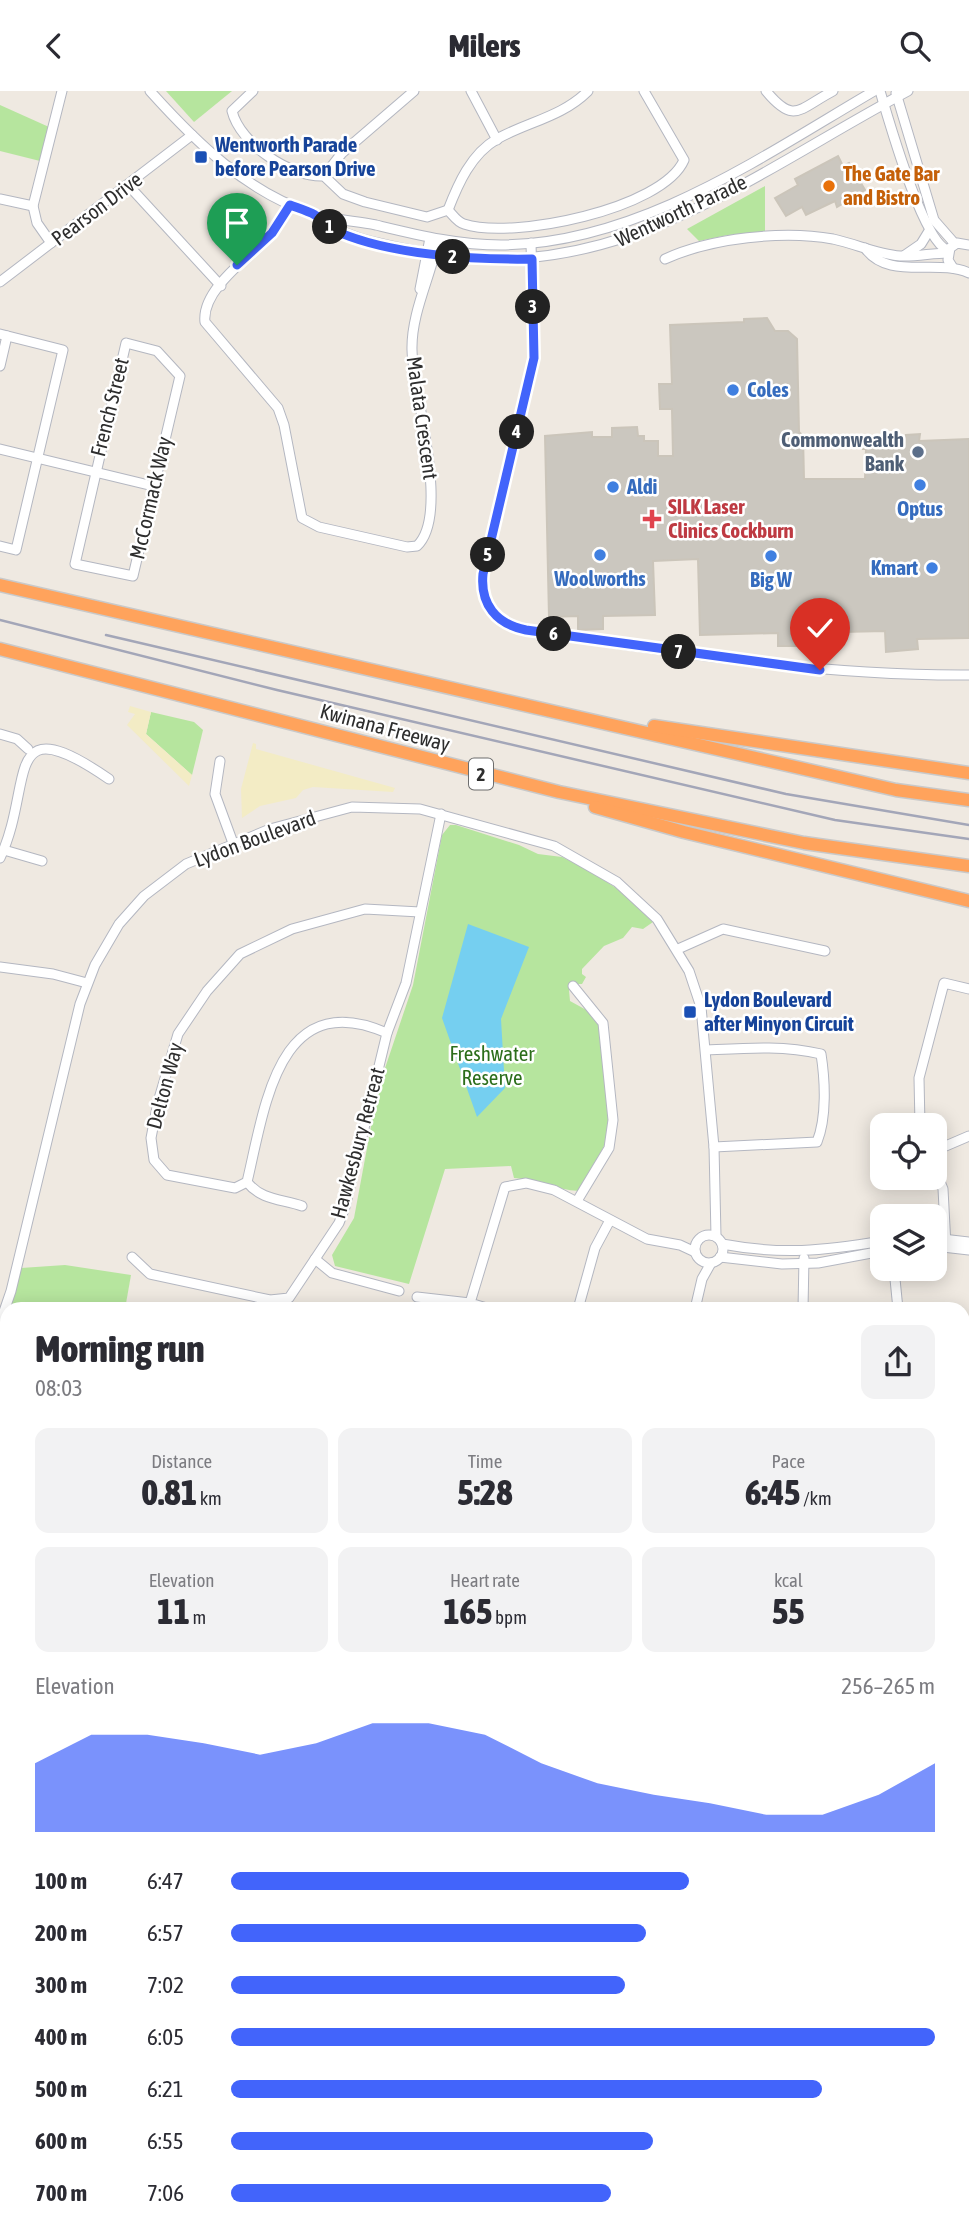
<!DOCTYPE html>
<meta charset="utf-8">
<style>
:root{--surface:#fff;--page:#f2f2f3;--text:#2b2b33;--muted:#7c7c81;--accent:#4264fb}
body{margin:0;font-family:"Asap Condensed",sans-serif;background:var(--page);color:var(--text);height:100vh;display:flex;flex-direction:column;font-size:26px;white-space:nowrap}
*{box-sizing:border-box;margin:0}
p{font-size:23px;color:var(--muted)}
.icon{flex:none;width:38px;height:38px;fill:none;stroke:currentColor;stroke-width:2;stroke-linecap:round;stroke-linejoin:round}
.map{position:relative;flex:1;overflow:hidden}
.panel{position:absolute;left:0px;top:1211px;width:970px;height:936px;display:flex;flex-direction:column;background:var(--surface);border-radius:21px 21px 0 0;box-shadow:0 4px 18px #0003}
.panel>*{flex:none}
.fabs{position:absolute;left:870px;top:1022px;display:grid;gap:14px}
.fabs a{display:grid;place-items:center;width:77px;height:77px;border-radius:14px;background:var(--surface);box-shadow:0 4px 18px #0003;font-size:35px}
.pin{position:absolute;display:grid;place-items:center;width:60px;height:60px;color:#fff;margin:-72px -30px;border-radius:50% 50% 50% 0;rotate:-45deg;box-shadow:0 0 7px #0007}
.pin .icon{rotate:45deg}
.km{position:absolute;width:35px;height:35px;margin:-18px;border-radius:50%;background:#222;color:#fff;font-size:19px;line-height:35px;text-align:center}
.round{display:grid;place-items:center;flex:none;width:74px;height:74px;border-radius:14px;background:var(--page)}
.overview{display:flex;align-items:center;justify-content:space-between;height:119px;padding:0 35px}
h1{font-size:38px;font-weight:800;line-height:52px}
.metrics{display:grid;grid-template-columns:repeat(3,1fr);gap:10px;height:119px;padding:7px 35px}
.metrics div{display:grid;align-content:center;border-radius:14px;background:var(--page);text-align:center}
.metrics b{font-size:35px;font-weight:800}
.metrics small{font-size:19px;font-weight:400}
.metrics p{font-size:19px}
.chart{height:196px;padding:14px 35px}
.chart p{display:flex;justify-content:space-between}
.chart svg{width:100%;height:126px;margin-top:7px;fill:var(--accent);opacity:.7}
ul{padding:0 35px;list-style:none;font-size:23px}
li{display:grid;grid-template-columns:112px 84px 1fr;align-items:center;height:52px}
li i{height:18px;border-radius:9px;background:var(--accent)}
header{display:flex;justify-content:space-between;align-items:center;height:91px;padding:0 35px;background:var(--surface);font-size:32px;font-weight:800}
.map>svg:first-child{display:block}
.education{fill:#f0e6d1}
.green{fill:#b6e59e}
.sand{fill:#f3ecc5}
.water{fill:#75cff0}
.building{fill:#cbc7bf;stroke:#cbc5ba;stroke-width:2}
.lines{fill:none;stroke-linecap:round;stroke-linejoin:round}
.minor-casing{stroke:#b4b7c1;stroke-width:11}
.major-casing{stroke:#c9c9c9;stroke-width:13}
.highway-casing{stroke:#c9c9c9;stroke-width:15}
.minor{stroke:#fff;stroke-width:9}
.major{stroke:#f2d163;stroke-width:10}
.highway{stroke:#ffa35c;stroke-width:12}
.rail{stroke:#a3a6b8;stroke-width:2.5}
.route-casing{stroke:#fff;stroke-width:14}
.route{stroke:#4264fb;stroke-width:9}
.transit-dot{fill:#1a4fb4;stroke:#fff;stroke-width:2.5}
.food-dot{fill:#e8710a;stroke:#fff;stroke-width:2.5}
.shop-dot{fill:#3f7fe0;stroke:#fff;stroke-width:2.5}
.service-dot{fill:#5c6f8a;stroke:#fff;stroke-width:2.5}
.health-dot{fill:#e0444e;stroke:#fff;stroke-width:2.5}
.labels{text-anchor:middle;stroke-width:5;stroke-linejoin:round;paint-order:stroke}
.shield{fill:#fff;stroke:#6d6d6d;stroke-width:2}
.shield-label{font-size:19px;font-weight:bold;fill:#2e2e2e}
.transit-label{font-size:21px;font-weight:bold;fill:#164399;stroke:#fff;text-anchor:start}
.food-label{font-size:21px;font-weight:bold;fill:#c56008;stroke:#fff;text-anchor:start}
.street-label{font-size:21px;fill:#2e2e2e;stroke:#fff}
.shop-label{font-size:21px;font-weight:bold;fill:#366cbe;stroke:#fff}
.service-label{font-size:21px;font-weight:bold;fill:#4e5e75;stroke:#fff;text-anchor:end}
.health-label{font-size:21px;font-weight:bold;fill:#be3a42;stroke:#fff;text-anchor:start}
.park-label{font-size:21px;fill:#2c6e1b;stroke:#fff}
</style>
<header><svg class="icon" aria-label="back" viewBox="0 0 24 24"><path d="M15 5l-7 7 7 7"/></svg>Milers<svg class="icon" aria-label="search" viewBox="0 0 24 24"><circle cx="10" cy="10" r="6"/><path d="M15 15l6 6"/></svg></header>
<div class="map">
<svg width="969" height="2147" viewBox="0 0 969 2147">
<rect width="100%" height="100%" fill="#efe9e1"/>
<path class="education" d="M0 1328 7 1334V1655L0 1660Z"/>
<g class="green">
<path d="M166 0H232L194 31Z"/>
<path d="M0 14 49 36 40 70 0 60Z"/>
<path d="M765 95V142L728 144 699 150 687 138Z"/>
<path d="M151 621 194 631 203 639 192 684 146 643Z"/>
<path d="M450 734H456L519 754 538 763 562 766 589 779 619 799 653 831 643 838 632 836 623 847 604 855 582 878V883L586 886 582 893H576L569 899 570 910 590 921 599 933 609 1030 607 1049 582 1099C571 1103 530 1088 514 1087L511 1075 445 1078 409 1193 335 1175 332 1164 354 1127 378 998 413 894 442 744Z"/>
<path d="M65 1174 131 1184 125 1218H8L21 1177Z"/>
<path d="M7 1222V1312L0 1304V1240Z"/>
</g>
<g class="sand">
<path d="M130 615 151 621 146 643 192 684 189 695 127 634 135 623 128 621Z"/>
<path d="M253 652 256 653V658L395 697 393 701 313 696 303 699 296 707 260 715 242 727 241 698Z"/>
</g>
<path class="water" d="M468 833 529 856 501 928 505 997 477 1026 442 927Z"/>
<g class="building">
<path d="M838 65 843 75 849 72 865 99 837 116 835 110 806 124 802 116 786 125 775 107 798 94 795 88Z"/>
<path d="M767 227 775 240H788L797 248 799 341 803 345 804 388H865L866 358H863L862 350 905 351 906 344 920 343 919 350 969 348V547L917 548 918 558 886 561 885 540 798 542V555H778V542L700 544 698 468 653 470 655 524 603 525V538L578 539V525L549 526 545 345 592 341V346H612V337L637 336 638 345H644V350H658V365H673L672 318H660L659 293H672L670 234 744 231V228Z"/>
<path d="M969 1980V2059L962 2051V1985Z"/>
</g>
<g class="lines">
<g class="minor-casing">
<g id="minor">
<path d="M150 0C195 50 247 102 314 123 333 129 356 130 376 134 418 144 458 154 501 154 638 153 761 66 874 0"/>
<path d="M253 0 232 20C240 53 291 87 324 85L343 103 365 111 427 126 448 119C453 124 457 131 464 133 512 149 663 118 684 69L644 0"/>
<path d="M471 0 497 49"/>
<path d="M766 0C794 34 799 18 833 0"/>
<path d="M880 0C889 30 922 148 947 159"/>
<path d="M896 2 934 129 955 153"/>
<path d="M324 85 342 62 414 0"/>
<path d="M129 95 221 195"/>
<path d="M0 108 33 115"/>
<path d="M290 114C285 123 280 133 273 141 254 163 201 197 205 231L278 317 284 334 302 427 319 436 407 456 417 455C451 423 413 303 412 259 411 222 431 185 438 149"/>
<path d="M448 119C458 93 471 63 497 48 527 31 562 26 588 0"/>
<path d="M317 125C344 147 377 152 411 159 610 201 743 88 908 0"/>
<path d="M51 152 37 132 33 115 62 0"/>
<path d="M531 152 534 267 482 490C482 518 500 534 526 539 673 561 820 585 969 584"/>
<path d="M865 157C888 190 937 167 969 182"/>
<path d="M905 164 921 153 929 140"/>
<path d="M665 168C711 147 783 139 833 148 856 153 877 163 900 165 916 166 932 162 948 162"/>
<path d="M953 177 948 169 950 157 957 152 969 154"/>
<path d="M0 191 192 44"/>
<path d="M420 198 430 147"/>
<path d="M0 243 63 259 16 459 0 455"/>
<path d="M126 252 157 260 180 285 133 485 75 473Z"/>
<path d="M0 275 7 245"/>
<path d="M0 358 153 395"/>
<path d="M0 643 17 648 28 658"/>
<path d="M220 670 215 703 233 752"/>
<path d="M4 759 42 770"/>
<path d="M0 767C35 693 0 613 109 688"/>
<path d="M678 858 723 838 825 860"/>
<path d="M0 876 53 883 87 892"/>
<path d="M573 895 603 932 613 1029 609 1057 577 1110"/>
<path d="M387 942C278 894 265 1016 247 1091L235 1097 167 1084 154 1069 151 1047 158 1011 178 943 207 900 240 863 292 838 365 818 420 821"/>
<path d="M707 959C746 957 783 954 821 963 825 989 827 1026 817 1051L714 1056"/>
<path d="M920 1034 919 987 944 892 969 898"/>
<path d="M934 1060 969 1045"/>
<path d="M934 1076 943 1098 946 1155"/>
<path d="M247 1091C261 1109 281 1108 302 1115"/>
<circle cx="709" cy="1158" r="14"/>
<path d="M934 1147 969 1151"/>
<path d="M722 1153C781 1164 823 1160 882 1150"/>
<path d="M934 1155 969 1159"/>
<path d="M132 1166 150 1183 270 1209 289 1207 339 1132 345 1116 387 942 406 892 441 723"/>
<path d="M720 1166 782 1173 818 1172 882 1160"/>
<path d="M315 1168 332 1182 399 1200"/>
<path d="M894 1178 898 1218"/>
<path d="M417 1206 470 1212"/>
<path d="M490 1218 470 1212 505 1096 526 1092 554 1099 647 1148 680 1154 695 1161"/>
<path d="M578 1218 595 1157 609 1131"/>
<path d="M695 1218 702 1188 711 1172"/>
<path d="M803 1218 804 1167"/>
<path d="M0 1232 11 1200 80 913 95 874 119 833 144 805 186 773 270 738 352 716 420 718 554 755 617 791 657 828 689 880 701 916 714 1056 716 1145"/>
<path d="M962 1270 969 1272"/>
<path d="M0 1316 7 1322"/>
<path d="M962 1461 969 1451"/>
<path d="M962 1531 969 1533"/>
<path d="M0 1673 7 1674"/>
<path d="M962 1684 969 1681"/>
<path d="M248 2147 250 2140"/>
</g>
</g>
<g class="major-casing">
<g id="major">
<path d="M962 1862 969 1853"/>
<path d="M962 1879 969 1871"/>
<path d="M962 1952 969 1955"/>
<path d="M696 2147 703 2140"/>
<path d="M712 2147 719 2140"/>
</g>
</g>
<g class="highway-casing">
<g id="highway">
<path d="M0 494 896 699 969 709"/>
<path d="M0 558 559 701 804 752 969 775"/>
<path d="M654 635 969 682"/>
<path d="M595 716 684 741 969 810"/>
<path d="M962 1833 969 1826"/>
<path d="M962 1885 969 1894"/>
<path d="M962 1939 969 1929"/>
<path d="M678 2147 685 2140"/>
<path d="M734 2147 740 2140"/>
</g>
</g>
<use href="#minor" class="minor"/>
<use href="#major" class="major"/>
<use href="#highway" class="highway"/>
<g class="rail">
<path d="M0 529 277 599 835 729 969 748"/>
<path d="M106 544 786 703 969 734"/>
</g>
</g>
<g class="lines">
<g class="route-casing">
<path id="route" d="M237 174 272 142 290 114C298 117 308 120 315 124 323 128 328 136 336 140 389 164 475 169 532 168L534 267 483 483C480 513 496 533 526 539L820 579"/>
</g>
<use href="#route" class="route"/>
</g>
<g class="transit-dot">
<rect x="194" y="59" width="14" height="14" rx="3.5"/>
<rect x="683" y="914" width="14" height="14" rx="3.5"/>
</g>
<circle class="food-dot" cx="829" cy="95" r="7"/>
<g class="shop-dot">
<circle cx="733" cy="299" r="7"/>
<circle cx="920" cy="394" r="7"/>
<circle cx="613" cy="396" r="7"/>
<circle cx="600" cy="464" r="7"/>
<circle cx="771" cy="465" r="7"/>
<circle cx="932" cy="477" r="7"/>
</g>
<circle class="service-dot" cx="918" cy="361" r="7"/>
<path class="health-dot" d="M648.5 417.5h7v7h7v7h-7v7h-7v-7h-7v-7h7z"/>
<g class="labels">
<rect class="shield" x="469" y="667.5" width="24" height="31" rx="5"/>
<g class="shield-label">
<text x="481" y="690">2</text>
</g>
<g class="transit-label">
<text x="215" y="61">Wentworth Parade<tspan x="215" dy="24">before Pearson Drive</tspan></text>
<text x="704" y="916">Lydon Boulevard<tspan x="704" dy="24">after Minyon Circuit</tspan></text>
</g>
<g class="food-label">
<text x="843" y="90">The Gate Bar<tspan x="843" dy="24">and Bistro</tspan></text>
</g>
<g class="street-label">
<text transform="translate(97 118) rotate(-37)" y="7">Pearson Drive</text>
<text transform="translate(681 120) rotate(-25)" y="7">Wentworth Parade</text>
<text transform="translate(110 316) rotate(-76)" y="7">French Street</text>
<text transform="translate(422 327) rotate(82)" y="7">Malata Crescent</text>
<text transform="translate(151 407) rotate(-77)" y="7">McCormack Way</text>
<text transform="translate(385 637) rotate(15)" y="7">Kwinana Freeway</text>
<text transform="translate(255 748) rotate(-20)" y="7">Lydon Boulevard</text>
<text transform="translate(165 995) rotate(-75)" y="7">Delton Way</text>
<text transform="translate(358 1052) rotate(-75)" y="7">Hawkesbury Retreat</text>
</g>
<g class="shop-label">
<text x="747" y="306" text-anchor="start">Coles</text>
<text x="627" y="403" text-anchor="start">Aldi</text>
<text x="920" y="425">Optus</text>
<text x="918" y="484" text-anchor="end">Kmart</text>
<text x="600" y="495">Woolworths</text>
<text x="771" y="496">Big W</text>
</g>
<g class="service-label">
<text x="904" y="356">Commonwealth<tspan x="904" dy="24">Bank</tspan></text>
</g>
<g class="health-label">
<text x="668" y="423">SILK Laser<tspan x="668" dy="24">Clinics Cockburn</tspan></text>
</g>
<g class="park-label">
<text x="492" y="970">Freshwater<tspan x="492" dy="24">Reserve</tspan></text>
</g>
</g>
</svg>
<div class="fabs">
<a><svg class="icon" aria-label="locate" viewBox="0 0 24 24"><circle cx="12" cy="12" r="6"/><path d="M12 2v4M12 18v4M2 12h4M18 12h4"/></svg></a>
<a><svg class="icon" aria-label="layers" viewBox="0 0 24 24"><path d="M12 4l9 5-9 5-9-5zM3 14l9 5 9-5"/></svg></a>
</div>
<div class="pin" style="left:237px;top:174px;background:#1e9e55"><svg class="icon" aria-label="arrive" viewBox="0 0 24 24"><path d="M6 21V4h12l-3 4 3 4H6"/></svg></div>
<div class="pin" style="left:820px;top:579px;background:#d93025"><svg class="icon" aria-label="check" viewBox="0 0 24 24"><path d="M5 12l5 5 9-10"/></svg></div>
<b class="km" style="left:330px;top:136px">1</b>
<b class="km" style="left:453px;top:166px">2</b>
<b class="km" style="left:533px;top:216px">3</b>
<b class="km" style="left:517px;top:341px">4</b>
<b class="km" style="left:488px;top:464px">5</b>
<b class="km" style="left:554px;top:543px">6</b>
<b class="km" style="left:679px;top:561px">7</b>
<section class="panel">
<div class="overview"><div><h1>Morning run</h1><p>08:03</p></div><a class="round"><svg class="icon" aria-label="share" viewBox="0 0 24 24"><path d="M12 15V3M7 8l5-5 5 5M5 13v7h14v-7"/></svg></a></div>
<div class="metrics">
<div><p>Distance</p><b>0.81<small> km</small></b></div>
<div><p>Time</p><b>5:28</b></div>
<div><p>Pace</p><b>6:45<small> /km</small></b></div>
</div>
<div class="metrics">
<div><p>Elevation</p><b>11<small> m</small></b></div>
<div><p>Heart rate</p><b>165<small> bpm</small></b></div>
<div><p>kcal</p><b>55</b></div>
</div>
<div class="chart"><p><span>Elevation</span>256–265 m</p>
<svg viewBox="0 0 160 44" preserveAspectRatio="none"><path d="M0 44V20L10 10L20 10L30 13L40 17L50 13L60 6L70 6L80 10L90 20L100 27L110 31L120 34L130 38L140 38L150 31L160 20V44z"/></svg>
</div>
<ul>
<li><b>100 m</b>6:47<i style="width:65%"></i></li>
<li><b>200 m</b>6:57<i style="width:59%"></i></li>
<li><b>300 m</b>7:02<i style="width:56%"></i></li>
<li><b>400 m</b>6:05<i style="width:100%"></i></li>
<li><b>500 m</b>6:21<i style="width:84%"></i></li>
<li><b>600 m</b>6:55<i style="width:60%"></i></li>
<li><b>700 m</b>7:06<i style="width:54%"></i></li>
</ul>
</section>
</div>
